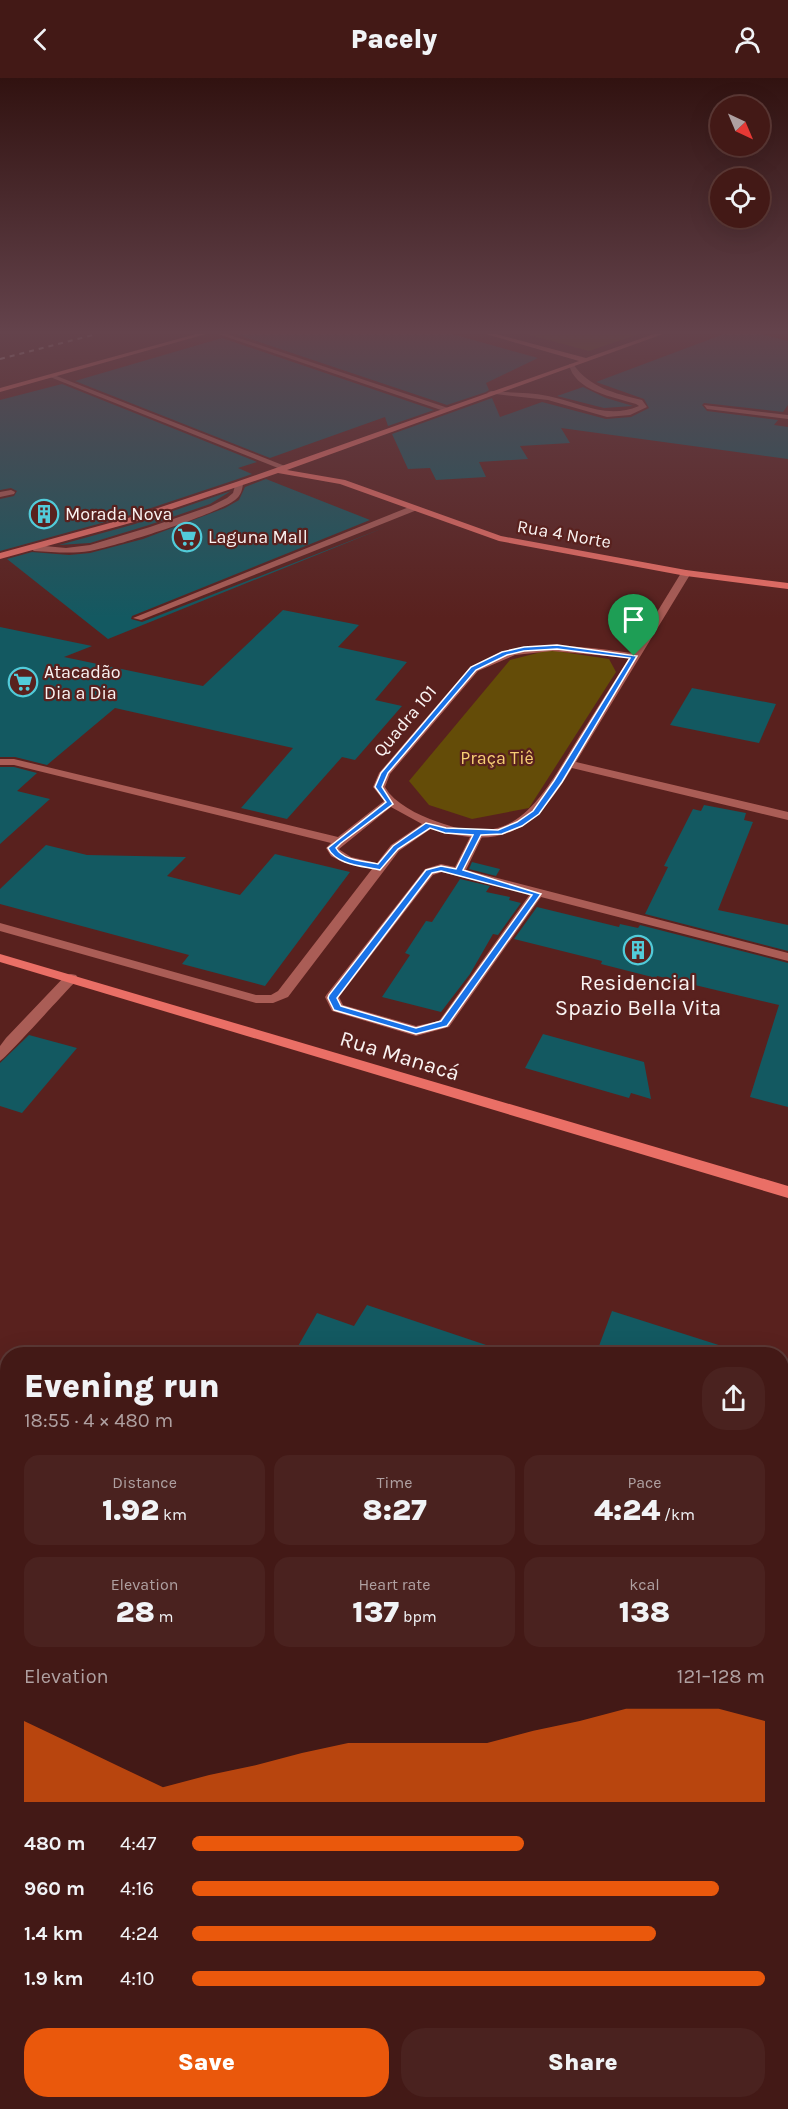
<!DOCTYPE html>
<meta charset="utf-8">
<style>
:root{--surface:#431916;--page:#4a221f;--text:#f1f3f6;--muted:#afa0a1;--line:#5b3835;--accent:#ea580c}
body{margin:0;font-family:Karla,sans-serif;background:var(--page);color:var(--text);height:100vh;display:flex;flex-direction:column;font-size:22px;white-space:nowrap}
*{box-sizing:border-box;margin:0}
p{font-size:20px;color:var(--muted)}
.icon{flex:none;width:33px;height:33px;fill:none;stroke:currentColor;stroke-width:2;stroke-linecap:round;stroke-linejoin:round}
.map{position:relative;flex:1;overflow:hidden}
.sheet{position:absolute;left:0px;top:1269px;width:789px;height:762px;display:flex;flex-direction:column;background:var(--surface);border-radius:24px 24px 0 0;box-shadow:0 6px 24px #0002,0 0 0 2px var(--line)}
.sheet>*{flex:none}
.needle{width:39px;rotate:136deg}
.tools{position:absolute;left:710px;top:18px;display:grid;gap:12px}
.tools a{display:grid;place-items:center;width:60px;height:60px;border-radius:50%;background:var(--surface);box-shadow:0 6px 24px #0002,0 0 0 2px var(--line);font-size:30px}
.pin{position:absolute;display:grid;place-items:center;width:51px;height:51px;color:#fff;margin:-62px -26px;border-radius:50% 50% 50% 0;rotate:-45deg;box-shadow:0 0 6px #0007}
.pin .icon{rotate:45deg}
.round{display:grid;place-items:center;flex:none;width:63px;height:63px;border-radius:24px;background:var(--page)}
.overview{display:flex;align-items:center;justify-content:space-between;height:102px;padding:0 24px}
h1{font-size:33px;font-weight:800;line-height:45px}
.metrics{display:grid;grid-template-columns:repeat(3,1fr);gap:9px;height:102px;padding:6px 24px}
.metrics div{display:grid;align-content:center;border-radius:15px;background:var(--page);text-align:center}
.metrics b{font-size:30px;font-weight:800}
.metrics small{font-size:16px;font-weight:400}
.metrics p{font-size:16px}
.chart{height:168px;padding:12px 24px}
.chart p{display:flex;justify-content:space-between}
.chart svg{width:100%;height:108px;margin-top:6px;fill:var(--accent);opacity:.7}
.action{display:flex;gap:12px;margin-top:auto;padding:12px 24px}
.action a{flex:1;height:69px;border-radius:24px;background:var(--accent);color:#fff;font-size:24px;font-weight:800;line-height:69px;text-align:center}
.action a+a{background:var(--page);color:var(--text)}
ul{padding:0 24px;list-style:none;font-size:20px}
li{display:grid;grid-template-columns:96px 72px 1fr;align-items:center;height:45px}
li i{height:15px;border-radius:8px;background:var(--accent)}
header{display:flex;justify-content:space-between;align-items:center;height:78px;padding:0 24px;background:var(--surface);font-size:27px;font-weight:800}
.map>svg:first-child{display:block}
.green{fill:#644c08}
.building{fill:#135961}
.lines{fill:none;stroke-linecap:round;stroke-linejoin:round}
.lane{fill:#aa5d56;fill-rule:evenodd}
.street{fill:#aa5d56;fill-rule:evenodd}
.secondary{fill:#ea6f66;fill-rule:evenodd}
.rail{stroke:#e2d3d2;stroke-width:2;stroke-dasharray:5 5;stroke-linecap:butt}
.route{fill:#1a73e8;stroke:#fff;stroke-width:1.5;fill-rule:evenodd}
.labels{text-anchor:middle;stroke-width:4.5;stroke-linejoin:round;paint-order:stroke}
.far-poi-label{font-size:18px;fill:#faf3f2;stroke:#59211e;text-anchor:start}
.far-street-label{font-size:18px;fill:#faf3f2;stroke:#59211e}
.far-park-label{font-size:18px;fill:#f7cf75;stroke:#59211e}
.poi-label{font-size:22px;fill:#faf3f2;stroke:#59211e}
.street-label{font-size:22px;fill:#faf3f2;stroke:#59211e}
</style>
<header><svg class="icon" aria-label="back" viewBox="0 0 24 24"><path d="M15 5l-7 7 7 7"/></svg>Pacely<svg class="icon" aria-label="person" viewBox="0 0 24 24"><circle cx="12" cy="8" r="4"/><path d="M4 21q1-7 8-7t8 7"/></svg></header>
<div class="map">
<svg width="788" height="2031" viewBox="0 0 788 2031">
<rect width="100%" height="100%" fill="#59211e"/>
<g class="green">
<path d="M526 256H639L589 273Z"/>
<path d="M549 572 609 581 616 594 529 730 472 741 429 727 409 703 510 582Z"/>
</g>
<g class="building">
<path d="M235 256H452L538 280 486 305 489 312 486 314 447 327Z"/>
<path d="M724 256H761L788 263V327L783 334 704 325 702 327 707 333 778 342 774 347 788 349V381L561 350 570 365 520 368 528 381 479 384 486 399 436 402 430 390 408 391 392 356 492 320 500 339 542 324 606 341 631 339 649 330 644 321 596 304Z"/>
<path d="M222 260 434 332 388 348 385 339 270 380 75 303Z"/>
<path d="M62 306 257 384 238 390 252 396 235 402 127 438 0 473V421L14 418 17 413 11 410 0 412V322Z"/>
<path d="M583 309 606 320 633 328 604 330 557 318Z"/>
<path d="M266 401 370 442 132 538 131 541 142 544 386 449 108 561 7 481 32 474 69 477 90 475 143 461 225 430 239 422 245 409Z"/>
<path d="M231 413 210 426 149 447 90 465 59 467 135 446Z"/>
<path d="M283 532 359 547 338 569 407 584 375 622 402 628 355 682 342 679 287 741 241 730 293 670 115 630 47 687 15 679H0V549L92 568 64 579 203 608Z"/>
<path d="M692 610 776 626 759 665 670 647Z"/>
<path d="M0 689H14L37 695 17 713 50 721 0 766Z"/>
<path d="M704 727 746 735 744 742 753 744 718 832 788 847V873L645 836 668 789 664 788 693 731 701 733Z"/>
<path d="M46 767 87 777 186 779 167 798 240 817 275 776 350 794 265 908 182 886 189 877 0 826V811Z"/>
<path d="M472 784 500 791 496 798 469 791Z"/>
<path d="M460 801 490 808 486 814 510 819 509 822 521 825 498 857 493 856 470 896 441 934 382 919 410 877 405 875 426 843 432 844Z"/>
<path d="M537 829 619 849 620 846 638 850 640 847 788 885V1029L750 1019 779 927 657 898 656 900 601 886 602 883 514 861Z"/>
<path d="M543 956 644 984 651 1021 631 1015 629 1020 525 990Z"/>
<path d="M29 957 77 970 22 1035 0 1028V985Z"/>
<path d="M367 1227 498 1271 497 1276H315L297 1270 317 1235 354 1248Z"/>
<path d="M612 1233 728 1270 727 1276H596Z"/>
</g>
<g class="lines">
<g class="lane">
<path d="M569 286H573C590 310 614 315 642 322L647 329 630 337 607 339 548 322 487 315 491 313C510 315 529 314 548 318 579 324 606 342 639 328L636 326C614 319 574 313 569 286Z"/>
<path d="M236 404 243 406C242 413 241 417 235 422 215 437 117 468 90 473 71 476 53 474 34 473L30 470 34 467 66 470 90 467 150 449 211 428 227 420 233 415Z"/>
<path d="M414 427 418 430 417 432 141 542 133 540Z"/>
<path d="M686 492 691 495 576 684 788 734V742L572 690C536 750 503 775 432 750L399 773 288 919 273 925H256L0 853V845L256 917H271L278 913 372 791 342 784 331 778 326 770 331 765 14 687H0V681H14L338 759 384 723 373 709 379 695 470 589C527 561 572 567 632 575L681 495ZM552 573 629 580C607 615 584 650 563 685 534 732 507 768 444 746 425 740 402 730 389 715L385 709 390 696 478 593 515 577ZM391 729 422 746 391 767 377 785 351 779 340 772 339 771Z"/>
<path d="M71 896 76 897 78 900 76 903C66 913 5 981 0 983V968L6 960 66 897Z"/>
</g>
<g class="street">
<path d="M218 256H227L451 331 444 333Z"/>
<path d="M50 297H54L290 390 283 392 50 299Z"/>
<path d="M704 327 788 337V341L707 331Z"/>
<path d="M11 412 15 414 14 416 0 419V414Z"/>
<path d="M478 751 484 755 466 792 788 875V883L541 819 449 949 416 958 332 933 325 919 327 916 425 791 441 786 455 789 472 755ZM442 794 530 816 439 943 416 948 343 927 339 919 433 797Z"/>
<path d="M224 2024H250L247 2031H221Z"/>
</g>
<g class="secondary">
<path d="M196 256H206L0 314V310Z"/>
<path d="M486 256H496L586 280 654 256H663L287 392 345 402 501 458 686 492 788 505V511L686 498 499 463 340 406 278 395 134 444 0 481V475L128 440 236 404 579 283Z"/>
<path d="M0 876 788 1108V1120L0 884Z"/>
</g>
<path class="rail" d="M0 281 97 256"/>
</g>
<linearGradient id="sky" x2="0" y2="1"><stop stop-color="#311210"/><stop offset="0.47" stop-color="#64434c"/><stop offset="1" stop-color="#64434c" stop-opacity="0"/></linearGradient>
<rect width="788" height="540" fill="url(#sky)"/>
<path class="route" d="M557 567 637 578 562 704 539 736 522 748 502 756 481 757 463 792 541 816 447 948 416 956 334 932 328 920 329 917 426 792 441 788 456 791 473 757 445 755 430 750 398 771 380 792C363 788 336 787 328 770L386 724 375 709 381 695 471 589 502 574 524 569ZM557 571 630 580 554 703 533 733 517 744 498 752 446 750 426 745 393 768 378 786C365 783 343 783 336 770L341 765 393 726 382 709 388 695 476 592 507 577 524 573ZM441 793 532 817 441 943 416 950 341 928 337 920 432 795Z"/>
<defs>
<g id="building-ring" transform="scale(1.5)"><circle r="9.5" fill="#59211e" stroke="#52cbd9" stroke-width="1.5"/><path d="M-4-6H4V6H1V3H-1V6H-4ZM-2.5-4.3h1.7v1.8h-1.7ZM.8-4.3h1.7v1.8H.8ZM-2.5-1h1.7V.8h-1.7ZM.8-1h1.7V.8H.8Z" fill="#52cbd9"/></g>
<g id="supermarket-ring" transform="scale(1.5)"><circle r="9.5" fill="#59211e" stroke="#52cbd9" stroke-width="1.5"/><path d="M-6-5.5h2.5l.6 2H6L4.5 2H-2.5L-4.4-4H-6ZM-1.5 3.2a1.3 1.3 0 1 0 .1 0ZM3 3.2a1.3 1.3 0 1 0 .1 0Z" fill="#52cbd9"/></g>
</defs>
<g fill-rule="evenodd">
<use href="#building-ring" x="44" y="436"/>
<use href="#supermarket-ring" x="187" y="459"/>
<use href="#supermarket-ring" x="23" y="604"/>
<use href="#building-ring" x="638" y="872"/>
</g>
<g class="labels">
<g class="far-poi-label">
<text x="65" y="442">Morada Nova</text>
<text x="208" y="465">Laguna Mall</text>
<text x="44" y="600">Atacadão<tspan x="44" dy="21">Dia a Dia</tspan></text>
</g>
<g class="far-street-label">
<text transform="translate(564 456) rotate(10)" y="6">Rua 4 Norte</text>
<text transform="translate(405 643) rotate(-50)" y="6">Quadra 101</text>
</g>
<g class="far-park-label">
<text x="497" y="686">Praça Tiê</text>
</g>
<g class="poi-label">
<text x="638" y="912">Residencial<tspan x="638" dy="25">Spazio Bella Vita</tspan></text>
</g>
<g class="street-label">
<text transform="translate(400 977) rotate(17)" y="8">Rua Manacá</text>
</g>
</g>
</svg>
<div class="tools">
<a><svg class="needle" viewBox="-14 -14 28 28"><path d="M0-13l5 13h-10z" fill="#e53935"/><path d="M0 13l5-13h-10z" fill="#afa0a1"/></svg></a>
<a><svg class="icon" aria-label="locate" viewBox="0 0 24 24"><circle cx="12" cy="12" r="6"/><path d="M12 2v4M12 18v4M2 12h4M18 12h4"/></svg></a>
</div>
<div class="pin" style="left:634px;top:578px;background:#1e9e55"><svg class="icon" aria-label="arrive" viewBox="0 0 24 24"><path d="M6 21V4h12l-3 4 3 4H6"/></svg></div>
<section class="sheet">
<div class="overview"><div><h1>Evening run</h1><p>18:55 · 4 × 480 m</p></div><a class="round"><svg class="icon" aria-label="share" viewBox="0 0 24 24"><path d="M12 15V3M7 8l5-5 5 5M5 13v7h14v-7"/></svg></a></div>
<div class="metrics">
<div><p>Distance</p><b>1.92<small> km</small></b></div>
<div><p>Time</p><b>8:27</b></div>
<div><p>Pace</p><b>4:24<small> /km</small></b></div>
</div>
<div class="metrics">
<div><p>Elevation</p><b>28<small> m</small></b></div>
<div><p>Heart rate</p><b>137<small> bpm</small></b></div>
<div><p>kcal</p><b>138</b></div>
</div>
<div class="chart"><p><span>Elevation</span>121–128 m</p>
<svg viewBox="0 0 160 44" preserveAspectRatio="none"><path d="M0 44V11L10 20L20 29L30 38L40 33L50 29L60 24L70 20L80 20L90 20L100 20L110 15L120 11L130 6L140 6L150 6L160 11V44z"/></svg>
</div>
<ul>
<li><b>480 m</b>4:47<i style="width:58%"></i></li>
<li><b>960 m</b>4:16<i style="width:92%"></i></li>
<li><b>1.4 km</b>4:24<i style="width:81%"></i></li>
<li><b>1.9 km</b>4:10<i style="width:100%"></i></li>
</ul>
<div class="action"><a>Save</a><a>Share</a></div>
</section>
</div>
